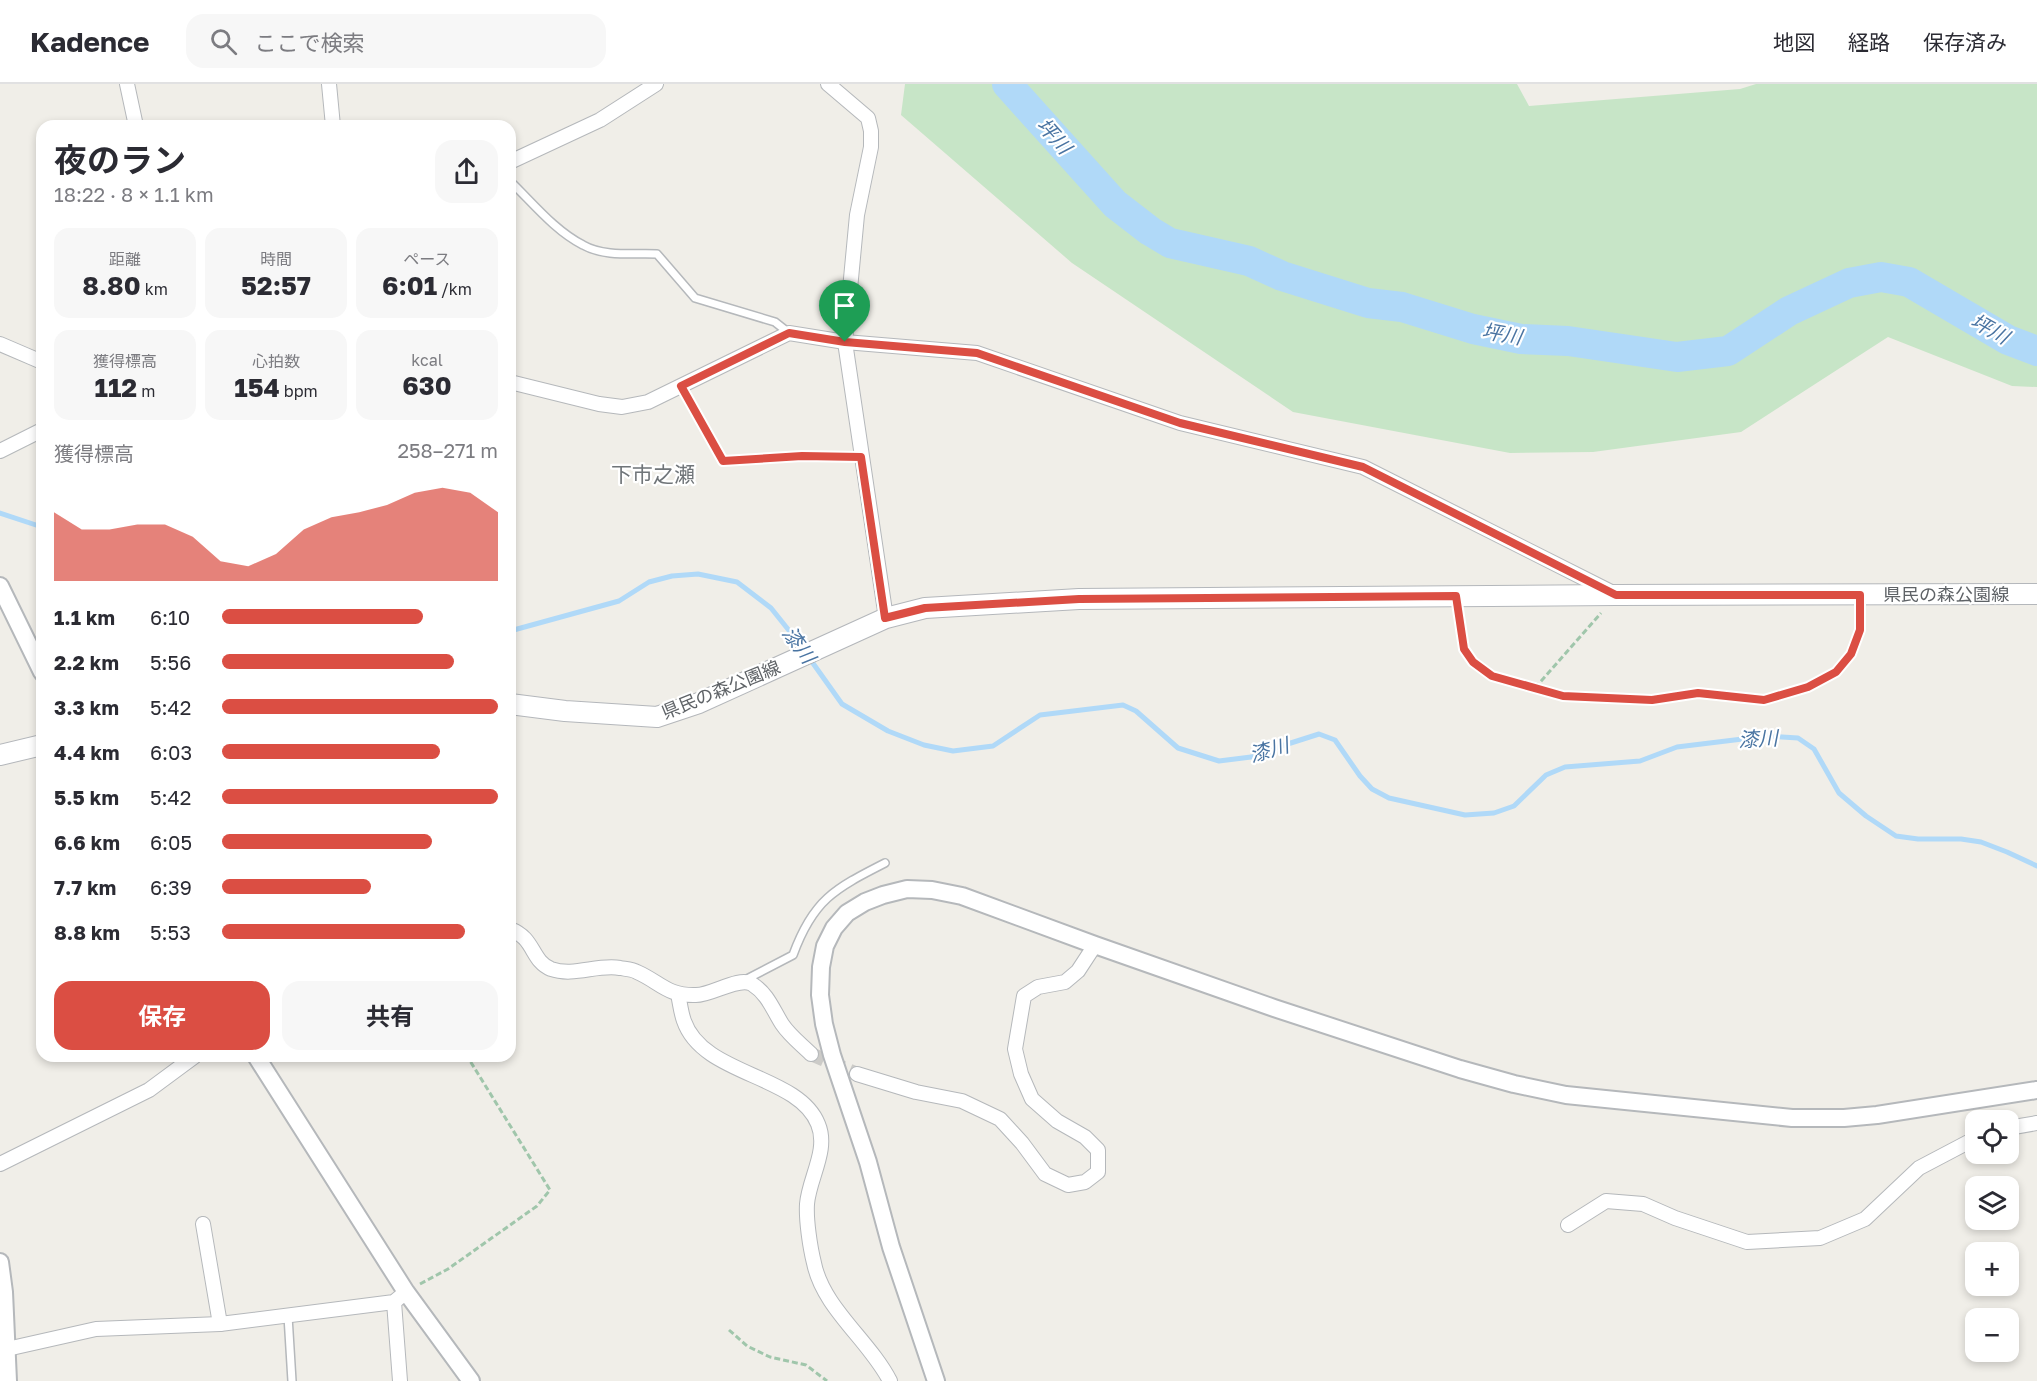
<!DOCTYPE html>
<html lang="ja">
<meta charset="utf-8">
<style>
:root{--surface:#fff;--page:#f7f7f7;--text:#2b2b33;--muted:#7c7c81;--line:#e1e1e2;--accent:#db4e43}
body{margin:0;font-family:"Golos Text","Noto Sans JP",sans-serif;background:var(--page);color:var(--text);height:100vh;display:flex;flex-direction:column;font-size:22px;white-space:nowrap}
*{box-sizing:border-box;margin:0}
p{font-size:20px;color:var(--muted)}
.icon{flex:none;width:33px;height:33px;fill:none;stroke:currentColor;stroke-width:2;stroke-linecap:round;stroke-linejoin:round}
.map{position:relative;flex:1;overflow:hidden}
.panel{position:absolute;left:36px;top:36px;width:480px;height:942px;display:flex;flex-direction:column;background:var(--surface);border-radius:18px;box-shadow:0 3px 9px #0003}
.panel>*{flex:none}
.buttons{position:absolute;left:1965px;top:1026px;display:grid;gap:12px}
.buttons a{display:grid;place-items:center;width:54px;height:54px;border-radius:12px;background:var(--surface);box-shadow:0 3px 9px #0003;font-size:30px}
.pin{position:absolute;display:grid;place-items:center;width:51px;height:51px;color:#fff;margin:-62px -26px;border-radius:50% 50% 50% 0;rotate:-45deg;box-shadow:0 0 6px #0007}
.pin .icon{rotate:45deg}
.round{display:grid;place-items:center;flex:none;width:63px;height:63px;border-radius:18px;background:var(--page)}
.head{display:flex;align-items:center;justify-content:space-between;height:102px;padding:0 18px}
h1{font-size:33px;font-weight:700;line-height:45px}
.figures{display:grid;grid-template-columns:repeat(3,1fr);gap:9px;height:102px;padding:6px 18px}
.figures div{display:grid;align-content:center;border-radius:15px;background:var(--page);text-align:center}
.figures b{font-size:26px;font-weight:700}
.figures small{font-size:16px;font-weight:400}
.figures p{font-size:16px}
.chart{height:168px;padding:12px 18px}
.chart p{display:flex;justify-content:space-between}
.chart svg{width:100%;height:108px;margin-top:6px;fill:var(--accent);opacity:.7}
.action{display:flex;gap:12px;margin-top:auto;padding:12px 18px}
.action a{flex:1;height:69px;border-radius:18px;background:var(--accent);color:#fff;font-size:24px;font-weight:700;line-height:69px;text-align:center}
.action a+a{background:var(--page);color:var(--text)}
ul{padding:0 18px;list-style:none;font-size:20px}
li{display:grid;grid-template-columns:96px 72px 1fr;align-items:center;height:45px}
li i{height:15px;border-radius:8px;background:var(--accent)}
header{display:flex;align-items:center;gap:36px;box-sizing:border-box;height:84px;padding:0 30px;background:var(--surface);border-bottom:2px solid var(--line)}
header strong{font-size:28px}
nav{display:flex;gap:33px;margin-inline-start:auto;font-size:21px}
.search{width:420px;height:54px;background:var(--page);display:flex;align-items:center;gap:15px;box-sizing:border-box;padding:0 21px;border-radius:18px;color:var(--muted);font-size:22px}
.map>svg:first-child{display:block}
.green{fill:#c7e5c7}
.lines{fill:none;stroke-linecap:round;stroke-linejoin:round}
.stream{stroke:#b0d9f8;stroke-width:5}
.river{stroke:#b0d9f8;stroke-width:30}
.minor-tunnel{stroke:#cccbc8;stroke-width:14;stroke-dasharray:14 7;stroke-linecap:butt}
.service-casing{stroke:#b5b8bb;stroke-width:10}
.minor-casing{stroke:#b5b8bb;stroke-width:16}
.tertiary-casing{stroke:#b5b8bb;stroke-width:20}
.secondary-casing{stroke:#b4b7bb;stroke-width:22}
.path{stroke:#a0c6ab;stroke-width:3;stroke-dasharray:6 3;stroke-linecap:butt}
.service{stroke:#fff;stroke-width:7}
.minor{stroke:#fff;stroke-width:14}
.tertiary{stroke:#fff;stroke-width:16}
.secondary{stroke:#fff;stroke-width:20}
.route-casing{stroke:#fff;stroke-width:12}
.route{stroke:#db4e43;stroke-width:8}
.labels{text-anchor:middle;stroke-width:4.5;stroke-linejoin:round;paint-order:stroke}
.street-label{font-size:18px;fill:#5f6367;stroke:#fff}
.water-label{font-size:20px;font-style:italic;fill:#4974a2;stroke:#fff}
.quarter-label{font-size:21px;fill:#707579;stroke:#fff}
</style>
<header>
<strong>Kadence</strong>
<div class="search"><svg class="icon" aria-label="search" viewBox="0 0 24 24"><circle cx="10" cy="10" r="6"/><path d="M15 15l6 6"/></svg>ここで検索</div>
<nav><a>地図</a><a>経路</a><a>保存済み</a></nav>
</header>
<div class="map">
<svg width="2037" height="1297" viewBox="0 0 2037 1297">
<rect width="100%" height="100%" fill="#f0eee8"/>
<path class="green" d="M905 0H1517L1529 22 1740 5 1756 0H2037V303L2012 302 1888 253 1741 348 1593 368 1510 369 1293 328 1072 179 901 31Z"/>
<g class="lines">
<g class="stream">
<path d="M0 429 42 443"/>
<path d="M510 547 619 517 649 498 672 492 698 490 737 498 771 524 795 554 842 620 888 647 924 661 953 667 993 662 1040 631 1123 621 1136 627 1178 664 1219 677 1267 671 1272 665 1319 650 1335 656 1360 692 1372 705 1389 714 1465 731 1494 729 1514 722 1546 691 1565 683 1640 677 1677 663 1767 652 1798 654 1814 665 1839 709 1866 732 1896 752 1918 755H1961L1981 758 2007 768 2037 782"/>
</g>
<path class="river" d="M1007 0 1115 120 1150 147 1170 159 1249 177 1282 192 1368 219 1402 223 1473 245 1521 255 1568 257 1677 273 1728 267 1789 227 1849 199 1881 193 1909 198 2008 256 2037 267"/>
<path class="minor-tunnel" d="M811 970 857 990"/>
<g class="service-casing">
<g id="service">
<path d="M510 97C532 118 555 147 583 161 604 173 634 169 657 170L695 214 775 238 789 249"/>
<path d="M745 896 793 871C813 816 834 805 885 779"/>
<path d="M288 1232 292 1297"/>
</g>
</g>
<g class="minor-casing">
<g id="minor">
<path d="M127 0 136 42"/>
<path d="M329 0 333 42"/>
<path d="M828 0 868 34 871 47V63L857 131 845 258 886 534"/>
<path d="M510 78 600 36 656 0"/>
<path d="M0 260 42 278"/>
<path d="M510 298 599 320 622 323 648 318 789 249 845 258 977 269 1180 339 1363 383 1613 509"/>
<path d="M0 367 42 346"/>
<path d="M510 845C535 854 531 877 551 885 574 893 597 880 620 884 625 885 632 885 637 888 660 898 667 912 696 911 712 911 739 892 752 900 768 910 773 926 782 940 790 952 801 960 811 970"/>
<path d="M678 910C680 919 681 929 684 937 703 992 798 990 818 1040 829 1066 809 1094 807 1120 806 1136 810 1163 814 1179 823 1224 869 1256 890 1297"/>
<path d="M857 990 916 1008 962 1017 1000 1035 1022 1059 1045 1090 1068 1101 1085 1098 1098 1088V1066L1085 1053 1057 1037 1032 1015 1021 990 1015 965 1024 912 1038 903 1065 898 1078 887 1095 861"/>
<path d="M2008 1044 2037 1039"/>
<path d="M0 1080 149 1006 195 972"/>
<path d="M203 1140 220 1240"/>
<path d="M1568 1141 1606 1117 1643 1120 1675 1134 1747 1158 1820 1154 1865 1135 1919 1084 1976 1054"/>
<path d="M394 1218 400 1297"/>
<path d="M7 1265 96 1245 220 1240 394 1218 406 1208"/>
</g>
</g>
<g class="tertiary-casing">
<g id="tertiary">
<path d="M0 502 42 588"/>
<path d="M256 972 406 1208 471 1297"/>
<path d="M0 1178 4 1208 8 1297"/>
<path d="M936 1297 891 1163 868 1078 832 971 824 940 820 911 821 883 825 862 834 844 847 829 865 818 883 811 907 805 932 806 962 812 1095 861 1274 924 1460 985 1514 1000 1566 1011 1792 1034H1844L1877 1031 2037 1006"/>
</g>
</g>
<g class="secondary-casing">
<g id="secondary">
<path d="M510 620 565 627 657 633 699 619 886 534 925 524 1079 515 1616 511 2037 510"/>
<path d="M0 671 42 661"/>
</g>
</g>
<g class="path">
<path d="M688 314 723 377 802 372 848 373"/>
<path d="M1458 529 1464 565 1473 578 1492 593 1563 612 1652 616 1698 609 1764 616 1808 603 1836 588 1851 570 1860 546V528"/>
<path d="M1535 604 1601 529"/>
<path d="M420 1200 448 1185 537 1122 550 1106 467 972"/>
<path d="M729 1246 747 1262 770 1273 806 1281 827 1297"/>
</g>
<use href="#service" class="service"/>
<use href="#minor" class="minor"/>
<use href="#tertiary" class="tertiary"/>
<use href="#secondary" class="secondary"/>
</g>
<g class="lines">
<g class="route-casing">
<path id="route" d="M789 249 845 258 977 269 1180 339 1363 383 1616 511H1860V546L1851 570 1836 588 1808 603 1764 616 1698 609 1652 616 1563 612 1492 592 1473 578 1464 565 1456 512 1079 515 925 524 885 534 861 373 802 372 723 377 681 302Z"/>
</g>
<use href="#route" class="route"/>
</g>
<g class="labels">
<g class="street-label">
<text x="1946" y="517">県民の森公園線</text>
<text transform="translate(721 606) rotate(-22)" y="6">県民の森公園線</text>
</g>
<g class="water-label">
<text transform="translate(1054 52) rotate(48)" y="7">坪川</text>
<text transform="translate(1990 245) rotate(29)" y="7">坪川</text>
<text transform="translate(1502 250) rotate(10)" y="7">坪川</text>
<text transform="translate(799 561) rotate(54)" y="7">漆川</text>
<text transform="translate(1758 655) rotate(-3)" y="7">漆川</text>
<text transform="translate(1269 666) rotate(-16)" y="7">漆川</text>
</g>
<g class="quarter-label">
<text x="653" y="398">下市之瀬</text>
</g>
</g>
</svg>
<div class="buttons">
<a><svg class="icon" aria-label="locate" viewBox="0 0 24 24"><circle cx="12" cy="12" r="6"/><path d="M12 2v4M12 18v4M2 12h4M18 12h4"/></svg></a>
<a><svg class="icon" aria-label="layers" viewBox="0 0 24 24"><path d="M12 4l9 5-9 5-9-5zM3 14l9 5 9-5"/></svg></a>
<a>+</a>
<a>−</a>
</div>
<div class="pin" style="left:845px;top:258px;background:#1e9e55"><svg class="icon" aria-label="arrive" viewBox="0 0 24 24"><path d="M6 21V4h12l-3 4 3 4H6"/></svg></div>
<section class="panel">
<div class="head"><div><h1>夜のラン</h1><p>18:22 · 8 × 1.1 km</p></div><a class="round"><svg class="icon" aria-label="share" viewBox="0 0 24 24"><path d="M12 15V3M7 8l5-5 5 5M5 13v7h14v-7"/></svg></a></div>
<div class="figures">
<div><p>距離</p><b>8.80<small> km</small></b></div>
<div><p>時間</p><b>52:57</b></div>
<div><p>ペース</p><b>6:01<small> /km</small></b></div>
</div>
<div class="figures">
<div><p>獲得標高</p><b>112<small> m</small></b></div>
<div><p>心拍数</p><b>154<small> bpm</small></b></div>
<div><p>kcal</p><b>630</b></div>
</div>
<div class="chart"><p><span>獲得標高</span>258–271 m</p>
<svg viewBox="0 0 160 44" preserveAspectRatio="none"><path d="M0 44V16L10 23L20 23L30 21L40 21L50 26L60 36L70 38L80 33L90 23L100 18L110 16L120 13L130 8L140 6L150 8L160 16V44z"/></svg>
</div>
<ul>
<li><b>1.1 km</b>6:10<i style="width:73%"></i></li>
<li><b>2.2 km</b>5:56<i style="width:84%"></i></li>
<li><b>3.3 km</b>5:42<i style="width:100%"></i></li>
<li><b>4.4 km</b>6:03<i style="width:79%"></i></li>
<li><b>5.5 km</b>5:42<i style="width:100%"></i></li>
<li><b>6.6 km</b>6:05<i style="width:76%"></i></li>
<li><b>7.7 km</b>6:39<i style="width:54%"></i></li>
<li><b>8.8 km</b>5:53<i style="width:88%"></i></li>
</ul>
<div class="action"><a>保存</a><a>共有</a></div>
</section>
</div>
